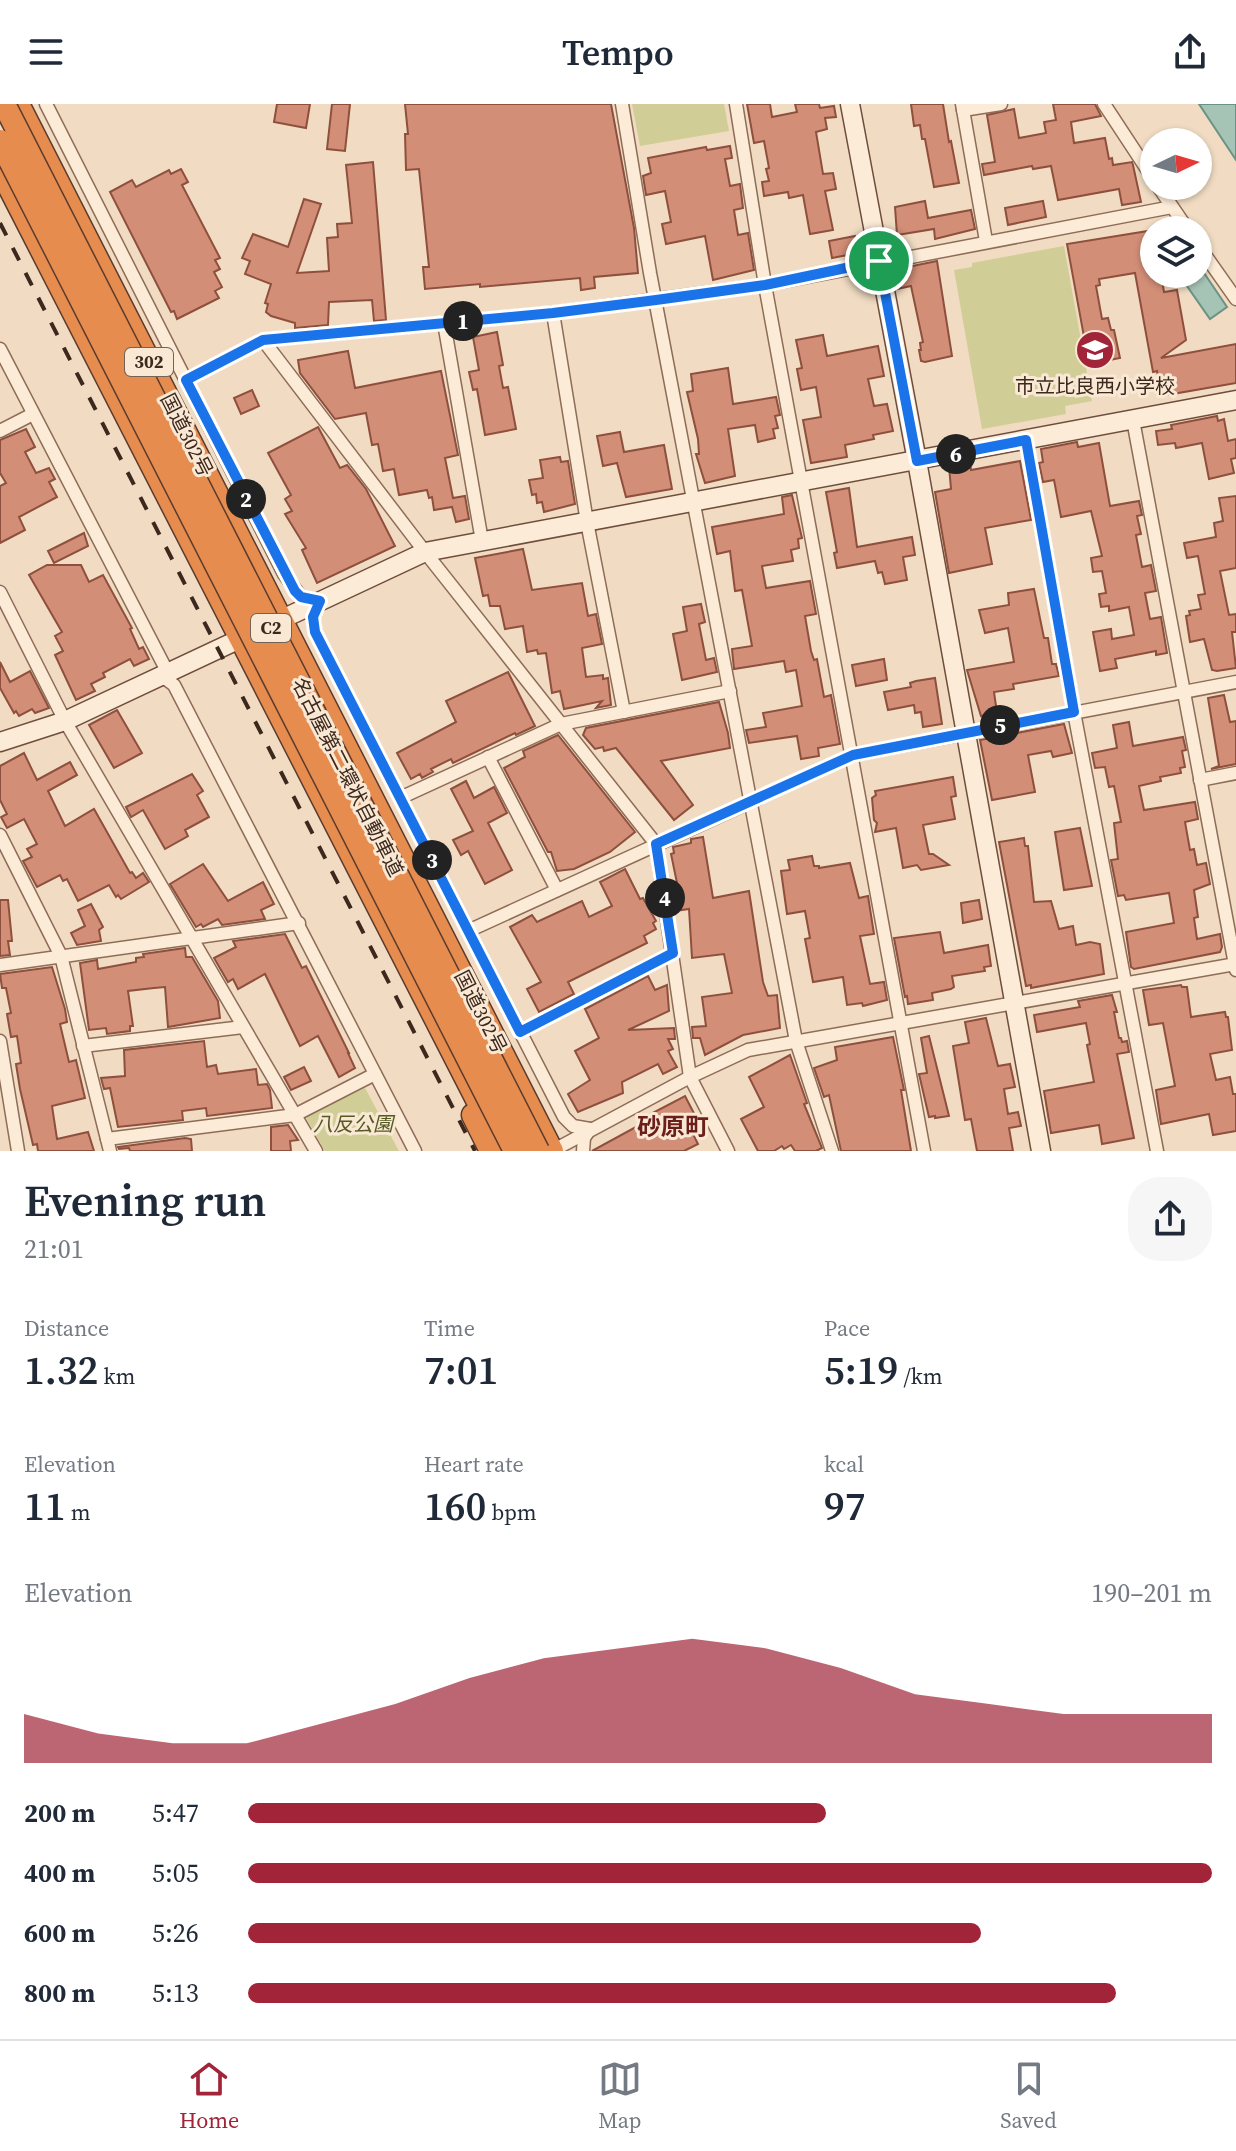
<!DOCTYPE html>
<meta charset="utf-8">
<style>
:root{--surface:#fff;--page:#f6f6f7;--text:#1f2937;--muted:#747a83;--line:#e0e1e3;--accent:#a12438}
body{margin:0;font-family:"Source Serif 4","Noto Sans JP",serif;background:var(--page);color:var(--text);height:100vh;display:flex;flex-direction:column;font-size:30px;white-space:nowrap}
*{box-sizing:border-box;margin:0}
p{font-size:26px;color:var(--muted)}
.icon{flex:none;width:44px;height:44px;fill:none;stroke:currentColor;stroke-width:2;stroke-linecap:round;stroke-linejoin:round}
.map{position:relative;height:1047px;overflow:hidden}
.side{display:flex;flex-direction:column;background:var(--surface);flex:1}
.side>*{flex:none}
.needle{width:52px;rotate:85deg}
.controls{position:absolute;left:1140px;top:24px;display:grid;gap:16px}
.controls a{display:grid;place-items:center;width:72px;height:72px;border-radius:50%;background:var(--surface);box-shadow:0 2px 6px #0004;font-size:40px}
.pin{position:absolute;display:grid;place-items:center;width:68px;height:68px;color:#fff;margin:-34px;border:4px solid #fff;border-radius:50%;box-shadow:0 2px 8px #0007}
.km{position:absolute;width:40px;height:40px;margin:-20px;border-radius:50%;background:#222;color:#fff;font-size:22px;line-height:40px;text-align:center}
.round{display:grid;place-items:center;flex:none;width:84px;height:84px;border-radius:32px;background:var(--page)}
.overview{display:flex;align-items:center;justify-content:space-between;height:136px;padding:0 24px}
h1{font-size:44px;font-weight:600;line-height:60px}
.metrics{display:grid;grid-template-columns:repeat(3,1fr);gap:12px;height:136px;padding:8px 24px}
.metrics div{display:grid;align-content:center}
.metrics b{font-size:40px;font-weight:600}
.metrics small{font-size:22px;font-weight:400}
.metrics p{font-size:22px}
.chart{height:224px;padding:16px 24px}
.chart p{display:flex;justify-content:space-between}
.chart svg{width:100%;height:144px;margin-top:8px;fill:var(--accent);opacity:.7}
ul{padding:0 24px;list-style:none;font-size:26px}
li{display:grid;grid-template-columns:128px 96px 1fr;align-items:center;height:60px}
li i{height:20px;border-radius:10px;background:var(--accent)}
header{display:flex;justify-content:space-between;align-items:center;height:104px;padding:0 24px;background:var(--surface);font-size:36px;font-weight:600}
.menu{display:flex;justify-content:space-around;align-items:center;height:112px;border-top:2px solid var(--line);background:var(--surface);font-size:22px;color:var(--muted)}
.menu a{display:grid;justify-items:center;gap:4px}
.menu .selected{color:var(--accent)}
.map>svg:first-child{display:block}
.green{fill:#d0ce96}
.water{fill:#a6c4b6;stroke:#6b9383;stroke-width:2}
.building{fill:#d28e77;stroke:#8e503c;stroke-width:2}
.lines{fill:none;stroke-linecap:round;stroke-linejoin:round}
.street-casing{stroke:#8d6c58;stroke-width:15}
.secondary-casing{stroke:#6f4d3c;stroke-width:21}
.highway-casing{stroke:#5b3b2d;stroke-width:25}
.street{stroke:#fbebd7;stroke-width:12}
.secondary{stroke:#fbebd7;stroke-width:18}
.highway{stroke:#e68c4f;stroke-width:22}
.rail{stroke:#3c281d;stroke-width:4;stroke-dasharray:14 14;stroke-linecap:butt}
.highway-bridge-casing{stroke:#5b3b2d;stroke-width:25;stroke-linecap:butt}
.highway-bridge{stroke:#e68c4f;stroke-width:22}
.route-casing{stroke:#fff;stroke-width:16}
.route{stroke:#1a73e8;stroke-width:10}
.labels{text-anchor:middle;stroke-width:6;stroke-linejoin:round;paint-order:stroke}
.shield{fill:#f8e8d4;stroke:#746254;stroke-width:2}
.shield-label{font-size:18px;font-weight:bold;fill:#3c281d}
.poi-label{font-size:20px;fill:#3c281d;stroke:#f8e8d4}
.street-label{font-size:20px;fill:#3c281d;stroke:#f8e8d4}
.park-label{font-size:20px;font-style:italic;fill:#555a23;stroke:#f8e8d4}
.quarter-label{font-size:24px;font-weight:bold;fill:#6c1e1a;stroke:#f8e8d4}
</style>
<header><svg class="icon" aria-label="menu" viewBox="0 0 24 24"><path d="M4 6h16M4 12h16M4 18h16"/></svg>Tempo<svg class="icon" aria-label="share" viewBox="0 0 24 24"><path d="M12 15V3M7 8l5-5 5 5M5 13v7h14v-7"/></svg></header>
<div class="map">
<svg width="1236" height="1047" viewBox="0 0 1236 1047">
<rect width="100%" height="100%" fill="#f1dcc3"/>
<g class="green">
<path d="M632 0H724L729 27 640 42Z"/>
<path d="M1064 142 1092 297 1065 302 1066 310 982 325 954 166 972 163V159Z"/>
<path d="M365 984 399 1047H325L305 1012Z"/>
</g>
<g class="water">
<path d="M1199 0H1236V56Z"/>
<path d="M1198 160 1227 203 1210 215 1180 172 1198 170Z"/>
</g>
<g class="building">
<path d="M277 0H310L306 24 274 18Z"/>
<path d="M332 0H350L345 47 327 45Z"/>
<path d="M405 0H611L634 124 638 169 594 173 595 184 581 186 580 174 480 183V180L425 185 423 163H429L419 65 406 66 405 30H408Z"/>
<path d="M747 0H770L772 13 797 8 795 0H819L820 4 834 2 836 13 825 14 827 25 816 28 823 70 833 69 836 85 825 87 833 126 810 130 803 91 789 94 788 88 764 92 762 78 769 77 766 65 769 64 764 37 754 39Z"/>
<path d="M911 0H943L949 38 951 37 959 79 934 83 925 35H922L920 21 914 22Z"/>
<path d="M1053 0H1095L1101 12 1071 18 1074 39 1105 34 1109 55 1112 54 1113 61 1132 58 1133 61 1141 98 1122 101 1119 85 1058 96 1051 62 1033 65 1032 62 984 71 982 60 995 58 987 11 1014 5 1019 34 1046 29 1044 18 1056 16Z"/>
<path d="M730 42 732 54 725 55 730 82 740 80 743 104 734 106 738 131 748 129 754 166 713 176 705 132 666 140 662 120 671 118 665 87 646 91 643 72 651 69 648 54 706 43 707 46Z"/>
<path d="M373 58 386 216 374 217 372 196 329 198 328 221 295 224V219L271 212 266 208 268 200 265 199 271 180 245 170 250 157 242 154 253 130 288 143 304 95 321 100 297 169 329 167 327 134 338 133 337 120 352 119 346 61Z"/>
<path d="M181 65 188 78 182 81 220 154 215 156 220 165 214 168 222 183 215 187 219 194 177 215 174 207 171 208 110 88 132 76 136 83 169 66 171 70Z"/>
<path d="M925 97 928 114 971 106 975 125 935 135 934 125 897 131 895 103Z"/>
<path d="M1043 97 1046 113 1008 121 1005 104Z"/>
<path d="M1154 126V170H1161L1164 188 1177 186 1186 236 1161 254 1236 240V279L1161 292 1157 267 1153 268 1135 169 1099 175 1100 181 1096 182 1102 215 1108 214 1111 226H1114L1120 254 1089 260 1067 140Z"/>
<path d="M855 132 858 149 832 154 829 137Z"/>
<path d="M937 157 952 252 925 258 921 257 919 246H921L920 239 923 238 911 182 897 185 893 166Z"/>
<path d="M497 228 503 261 499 262 503 284 508 283 516 325 485 331 477 285 473 286 469 268 479 266 473 233Z"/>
<path d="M823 231 827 252 878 242 884 272 868 275 874 302 887 300 893 327 873 331 874 335 845 341 847 353 811 359 803 316 821 313 816 283 801 286 797 265 802 264 796 236Z"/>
<path d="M348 247 355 284 441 267 458 351 445 354 453 394 465 392 469 415 456 418 452 403 434 406 432 393 429 394 427 386 399 391 394 365 383 367 378 340 372 341 366 309 335 315 300 269 298 256Z"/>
<path d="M728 264 733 300 776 293 780 311 775 312 778 324 773 325 775 334 758 338 755 321 728 325 735 372 705 379 696 350H699L698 335 687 288 693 287 691 270Z"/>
<path d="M252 286 259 302 241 310 234 294Z"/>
<path d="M1217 312 1218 317 1224 315 1228 337 1236 335V354L1231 355 1234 369 1209 375 1202 339 1176 344 1175 339 1158 341 1156 327 1172 325 1171 321Z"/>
<path d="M318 323 340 364 347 361 366 385 395 442 317 479 302 446 306 444 285 410 292 407 285 395 291 391 268 349Z"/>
<path d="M26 325 35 343 25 348 36 369 49 364 55 375 49 378 57 393 19 413 25 426 0 439V382L6 379 0 369V336Z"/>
<path d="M620 328 624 348 664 341 672 385 626 393 617 359 603 362 597 332Z"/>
<path d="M1077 338 1078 343 1099 339 1110 402 1139 397 1142 411 1137 412 1141 430 1136 431 1142 463 1151 461 1156 487 1145 489 1150 515 1161 513 1167 549 1156 551V547L1115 555 1117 564 1100 567 1093 528 1111 525 1112 535 1134 531 1129 503 1109 507V502L1101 503 1099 490 1106 489 1102 467 1093 468 1091 454 1102 452 1091 407 1061 413 1054 376 1043 378 1039 359 1043 358 1041 345Z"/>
<path d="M560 353 561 358 568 357 575 400 544 408 542 398 537 399 536 390 532 391 529 376 543 374 540 356Z"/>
<path d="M1020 357 1031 416 985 424 992 460 949 469 935 388 951 385 949 362 970 358 971 366Z"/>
<path d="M849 384 857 443 912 433 915 451 903 453 907 476 885 480 882 468 878 469 875 457 837 464 834 449 837 448 826 388Z"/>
<path d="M792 391 802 434 798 435 799 444 791 446 793 457 762 462 766 484 810 477 816 510 805 512 811 547 814 556 817 555 824 593 831 591 840 640 818 644 819 652 801 655 797 632 749 639 746 626 766 623 763 609 802 602 796 566 786 568 784 557 734 565 732 545 752 542 742 486 735 487 730 447 717 450 712 423 784 410 782 393Z"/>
<path d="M1236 392V464L1220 467 1229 511 1236 510V528H1232L1236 564 1217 567 1212 566 1204 535 1190 538 1186 512 1190 511 1189 507 1201 505 1198 491 1205 490 1198 452 1187 454 1184 439 1216 433 1214 419 1223 417 1219 394Z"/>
<path d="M84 429 88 442 54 459 48 447Z"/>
<path d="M523 445 532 486 582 479 588 512 596 510 602 540 582 544 586 573 603 571V575L608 574 611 601 596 604 602 597 564 605 560 587 552 589 546 549 538 550 537 546 527 548 523 522 505 525 500 502H490L488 491 483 492 475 454Z"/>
<path d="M47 461H81L89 478 103 471 132 524 130 525 139 545 143 543 149 555 134 562 130 555 103 569 105 573 91 580 95 587 76 596 55 551 63 547 55 532 62 528 29 471Z"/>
<path d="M1034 485 1044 534H1048L1052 560H1056L1059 572 1013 580 1014 585 994 588 997 609 981 612 967 566 1014 558 1008 524 985 529 979 506 1009 501 1008 489Z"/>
<path d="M701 500 705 518 699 520 706 556 714 554 717 568 682 576 673 530 687 527 683 503Z"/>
<path d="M884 555 887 576 856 582 852 561Z"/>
<path d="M0 558 10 578 30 567 49 604 35 609 32 605 19 612 16 607 14 609 0 584Z"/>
<path d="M508 568 535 622 516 631 515 629 453 659 451 655 431 665 433 668 422 674 420 670 411 675 397 649 456 618 446 597Z"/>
<path d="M935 574 942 620 923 623 921 608 915 609 914 601 888 606 884 588 911 583 910 579 916 577Z"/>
<path d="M1224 591 1230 618 1236 617V660L1211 665 1219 662 1208 594Z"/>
<path d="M719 598 728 629 730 644 661 657 693 701 674 716 616 644 604 647 603 643 595 645 583 631 586 624Z"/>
<path d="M117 606 142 649 114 664 89 621Z"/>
<path d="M1129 618 1133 642 1183 633 1186 646 1182 647 1185 663 1180 664 1181 669 1160 673 1161 677 1139 682 1144 706 1195 698 1198 715 1185 718 1190 746 1194 745 1197 761 1206 759 1210 780 1194 786 1198 813 1194 814 1197 835 1220 830 1222 843 1220 848 1134 865 1131 863 1126 828 1174 819 1169 789 1126 796 1124 791 1118 792 1111 756 1118 755 1114 719 1121 718 1114 682 1109 683 1105 663 1095 664 1092 649 1117 644 1113 621Z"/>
<path d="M1064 620 1072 649 1053 653 1051 647 1028 651 1035 688 992 696 980 636Z"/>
<path d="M558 631 635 728 610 748 574 765 557 767 551 748H548L504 664 525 653 523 647Z"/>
<path d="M24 649 37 676 70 658 77 671 48 687 65 722 94 705 130 769 132 768 136 774 143 769 149 778 121 795 118 791 116 793 109 781 78 797 67 775 63 777 60 771 37 783 23 757 32 753 27 745 37 740 24 715 7 724 1 713 7 710 0 696V662Z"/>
<path d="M192 670 203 687 197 691 209 713 185 726 188 732 165 745 143 706 131 713 126 703Z"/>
<path d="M953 673 956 692 951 693 955 715 923 721 929 750H933L949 761 921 766 917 761 903 764 896 724 875 728 877 719 874 716 872 694 876 691 875 687Z"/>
<path d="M466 677 474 694 494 683 507 709 488 719 512 766 485 780 468 747 461 751 453 736 473 727 451 685Z"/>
<path d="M1080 724 1092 782 1064 786 1055 728Z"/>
<path d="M703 733 713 794 749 787 763 878 768 892 777 891 780 924 743 931 705 951 700 934H693L692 923 706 922 702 893 732 889 724 850 692 854 689 805 675 807 673 780 677 779 671 750 674 749 673 743 691 739V735Z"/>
<path d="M1024 734 1025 742H1028L1034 798 1051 797 1059 825 1073 822 1076 841 1090 838 1100 840 1104 870 1031 884V881L1026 882 999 738Z"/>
<path d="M812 752 814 762H819V764L850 759 859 794 868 792 874 830 860 832 870 880 884 878 887 896 863 902 862 899 847 901 843 873 813 878 805 835 810 834 805 807 787 810 781 767 790 766 788 756Z"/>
<path d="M203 760 228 797 263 778 274 800 261 806 265 815 222 821 218 815 203 823 201 820 196 823 170 780Z"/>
<path d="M625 765 640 795 643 794 656 817 653 819 656 825 644 832 647 839 568 878 574 890 539 908 527 885 541 878 510 823 532 811 537 818 582 797 589 813 612 802 600 778Z"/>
<path d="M0 796H8L12 837H8L10 851 0 852Z"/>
<path d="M979 796 982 815 963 819 961 799Z"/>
<path d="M91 800 103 823 99 826 101 837 77 841 71 829 85 822 78 806Z"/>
<path d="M940 828 944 849 988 841 991 862 984 863 985 867 952 872 954 883 951 885 932 889 933 896 908 900 907 892 905 893 894 834Z"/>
<path d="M285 830 302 864 306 862 349 949H348L355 964 339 973 318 932 300 942 265 870 238 885 233 875 228 878 214 854 236 843 233 837Z"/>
<path d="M185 844 186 853H192L218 897 220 914 168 923 165 883 154 884 128 887 133 922H130V927L107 930 106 924 89 926 80 859 97 856 98 865 136 858V854L144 853 143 850Z"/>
<path d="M52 863 65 905 67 918 60 920 69 958 76 956 85 994 52 1002 57 1035 88 1028 94 1047H38L37 1040 33 1041 20 985 16 960 21 959 17 932 11 933 7 910 11 909 6 884H2L0 870Z"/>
<path d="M648 872 655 886 667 881 669 907 628 926 674 924 675 935H668L673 945 668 947 677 963 663 970 658 960 622 978 623 989 578 1008 568 990 590 976 575 947 599 934 585 905Z"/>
<path d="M1181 881 1182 883H1187L1191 913 1225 908 1226 913H1228L1232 946 1210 950 1216 976 1230 973 1233 990H1236V1027L1213 1031 1209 1010 1161 1020 1156 986 1175 982 1163 919 1149 921 1143 886Z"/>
<path d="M1112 891 1117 908H1114L1119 934H1121L1122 938 1127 937 1129 948 1117 950 1134 1034 1102 1040 1099 1021 1051 1029 1044 987 1094 978 1087 941 1090 940 1086 919 1037 928 1034 911 1080 903 1078 897Z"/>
<path d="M986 914 998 962 1010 960 1015 983 1004 985 1008 1010 1018 1008 1021 1022 1009 1024 1013 1047H977L971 1015 965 1016 953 942 969 939 965 918Z"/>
<path d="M929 932 949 1012 935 1014V1012L929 1013 919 970 927 969 921 934Z"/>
<path d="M893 933 904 986H901L911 1047H841L829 991 824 993 814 964 837 956 835 943Z"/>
<path d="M204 937 207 963 216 961 218 970 256 965 258 981 267 980 270 986 272 1004 207 1012 206 1004 182 1007 183 1016 118 1023 110 984 104 985 101 974 125 972 124 946Z"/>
<path d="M790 951 807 999 804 1000 822 1044 816 1047H795L791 1041 784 1045 782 1042 774 1047H758L741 1015 764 1003 749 973Z"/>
<path d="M304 963 311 977 291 986 284 973Z"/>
<path d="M685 992 698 1017 689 1022 698 1040 684 1047H592L647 1017 645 1013Z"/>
<path d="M288 1021 298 1036 290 1037 291 1047H271V1023Z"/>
<path d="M185 1034 191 1035 192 1047H130L129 1044 119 1045 118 1043Z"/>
</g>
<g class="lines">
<g class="street-casing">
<g id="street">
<path d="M46 0 284 470 301 493 320 497 313 513 315 528 564 1013 573 1022 590 1025"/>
<path d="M622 0 650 169 796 937 832 1047"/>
<path d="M736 0 765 181 924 1047"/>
<path d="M962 0 986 137"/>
<path d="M1104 0 1154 76"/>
<path d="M963 6 1001 0"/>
<path d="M1158 82 1188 126"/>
<path d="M1198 141 1236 195"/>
<path d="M553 209 587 418 624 608"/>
<path d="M444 219 482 437"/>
<path d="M263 236 425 448 656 740 690 973 728 1047"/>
<path d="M0 245 168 569"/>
<path d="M186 276 263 236 553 209 765 181 1172 103"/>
<path d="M1133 316 1236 866"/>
<path d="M0 327 33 310"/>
<path d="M1026 336 1074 608 1157 1047"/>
<path d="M0 488 65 617 316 1047"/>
<path d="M156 575H166L174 581 415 1047"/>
<path d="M488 653 557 786"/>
<path d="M1200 676 1236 669"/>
<path d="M400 694 561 620 730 587"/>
<path d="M0 731 61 852 110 1047"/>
<path d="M468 827 853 651 1236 578"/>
<path d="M0 861 299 819"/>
<path d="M520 928 673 849"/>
<path d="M0 937 18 1047"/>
<path d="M83 942 243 923"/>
<path d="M107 1035 295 1011 375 970"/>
<path d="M552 1047 690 973 748 946 1236 860"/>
<path d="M583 1047 584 1034 590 1025"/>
</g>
</g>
<g class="secondary-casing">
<g id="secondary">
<path d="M850 0 917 357 1041 1047"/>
<path d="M0 638 65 617 425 448 1236 296"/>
</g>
</g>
<g class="highway-casing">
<g id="highway">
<path d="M18 0 552 1047"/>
<path d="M0 65 490 1021"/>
<path d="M473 1011 491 1047"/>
</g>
</g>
<use href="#street" class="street"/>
<use href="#secondary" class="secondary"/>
<use href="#highway" class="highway"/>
<path class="rail" d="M0 119 475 1047"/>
<g class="highway-bridge-casing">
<g id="highway-bridge">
<path d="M4 0 538 1047"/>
<path d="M0 37 515 1047"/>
</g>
</g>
<use href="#highway-bridge" class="highway-bridge"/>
</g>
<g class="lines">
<g class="route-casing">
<path id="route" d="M879 157 917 357 1026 336 1074 608 853 651 656 740 673 849 520 928 315 528 313 513 320 497 301 493 295 487 186 276 263 236 553 209 656 196 765 181Z"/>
</g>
<use href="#route" class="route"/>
</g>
<defs>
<g id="school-disc" transform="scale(2)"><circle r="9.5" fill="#a12438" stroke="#f8e8d4"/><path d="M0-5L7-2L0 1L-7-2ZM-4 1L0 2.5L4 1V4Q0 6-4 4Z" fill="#fff"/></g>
</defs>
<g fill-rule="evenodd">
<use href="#school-disc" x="1095" y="246"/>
</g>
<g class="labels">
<g class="shield">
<rect x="125" y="244" width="48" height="28" rx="6"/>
<rect x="251" y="510" width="40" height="28" rx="6"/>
</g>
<g class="shield-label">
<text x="149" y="264">302</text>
<text x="271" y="530">C2</text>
</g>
<g class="poi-label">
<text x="1095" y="289">市立比良西小学校</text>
</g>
<g class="street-label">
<text transform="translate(187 331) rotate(63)" y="7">国道302号</text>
<text transform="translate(348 673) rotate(63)" y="7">名古屋第二環状自動車道</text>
<text transform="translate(481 908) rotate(63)" y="7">国道302号</text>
</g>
<g class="park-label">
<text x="353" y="1027">八反公園</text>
</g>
<g class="quarter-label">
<text x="673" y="1031">砂原町</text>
</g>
</g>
</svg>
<div class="controls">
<a><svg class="needle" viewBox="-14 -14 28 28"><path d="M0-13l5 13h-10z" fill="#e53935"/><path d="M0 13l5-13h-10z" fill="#747a83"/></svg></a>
<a><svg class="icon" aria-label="layers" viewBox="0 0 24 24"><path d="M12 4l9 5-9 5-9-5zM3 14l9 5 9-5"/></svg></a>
</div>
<div class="pin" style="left:879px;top:157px;background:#1e9e55"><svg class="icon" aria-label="arrive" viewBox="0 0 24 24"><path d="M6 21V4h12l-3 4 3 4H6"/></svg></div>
<b class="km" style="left:463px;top:217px">1</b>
<b class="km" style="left:246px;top:395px">2</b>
<b class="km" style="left:432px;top:756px">3</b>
<b class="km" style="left:665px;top:794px">4</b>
<b class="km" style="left:1000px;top:621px">5</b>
<b class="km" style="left:956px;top:350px">6</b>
</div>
<section class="side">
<div class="overview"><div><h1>Evening run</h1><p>21:01</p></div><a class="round"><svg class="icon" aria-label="share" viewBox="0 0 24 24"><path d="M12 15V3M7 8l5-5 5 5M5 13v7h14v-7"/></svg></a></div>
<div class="metrics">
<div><p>Distance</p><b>1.32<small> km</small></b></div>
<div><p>Time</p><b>7:01</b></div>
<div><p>Pace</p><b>5:19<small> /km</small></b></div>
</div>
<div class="metrics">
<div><p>Elevation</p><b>11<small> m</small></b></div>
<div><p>Heart rate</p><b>160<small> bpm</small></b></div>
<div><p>kcal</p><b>97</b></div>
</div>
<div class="chart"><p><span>Elevation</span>190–201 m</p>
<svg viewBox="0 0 160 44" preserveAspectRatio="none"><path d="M0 44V29L10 35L20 38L30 38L40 32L50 26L60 18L70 12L80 9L90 6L100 9L110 15L120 23L130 26L140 29L150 29L160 29V44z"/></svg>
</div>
<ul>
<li><b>200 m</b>5:47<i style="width:60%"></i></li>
<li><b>400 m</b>5:05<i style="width:100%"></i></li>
<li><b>600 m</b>5:26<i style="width:76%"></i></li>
<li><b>800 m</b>5:13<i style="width:90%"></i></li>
</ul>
</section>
<nav class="menu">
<a class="selected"><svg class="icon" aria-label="home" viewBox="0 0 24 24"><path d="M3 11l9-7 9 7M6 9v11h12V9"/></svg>Home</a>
<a><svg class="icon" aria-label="map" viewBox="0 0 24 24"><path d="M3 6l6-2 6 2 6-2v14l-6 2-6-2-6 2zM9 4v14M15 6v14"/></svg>Map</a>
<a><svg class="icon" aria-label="saved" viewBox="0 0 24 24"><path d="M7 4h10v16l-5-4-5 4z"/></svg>Saved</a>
</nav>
